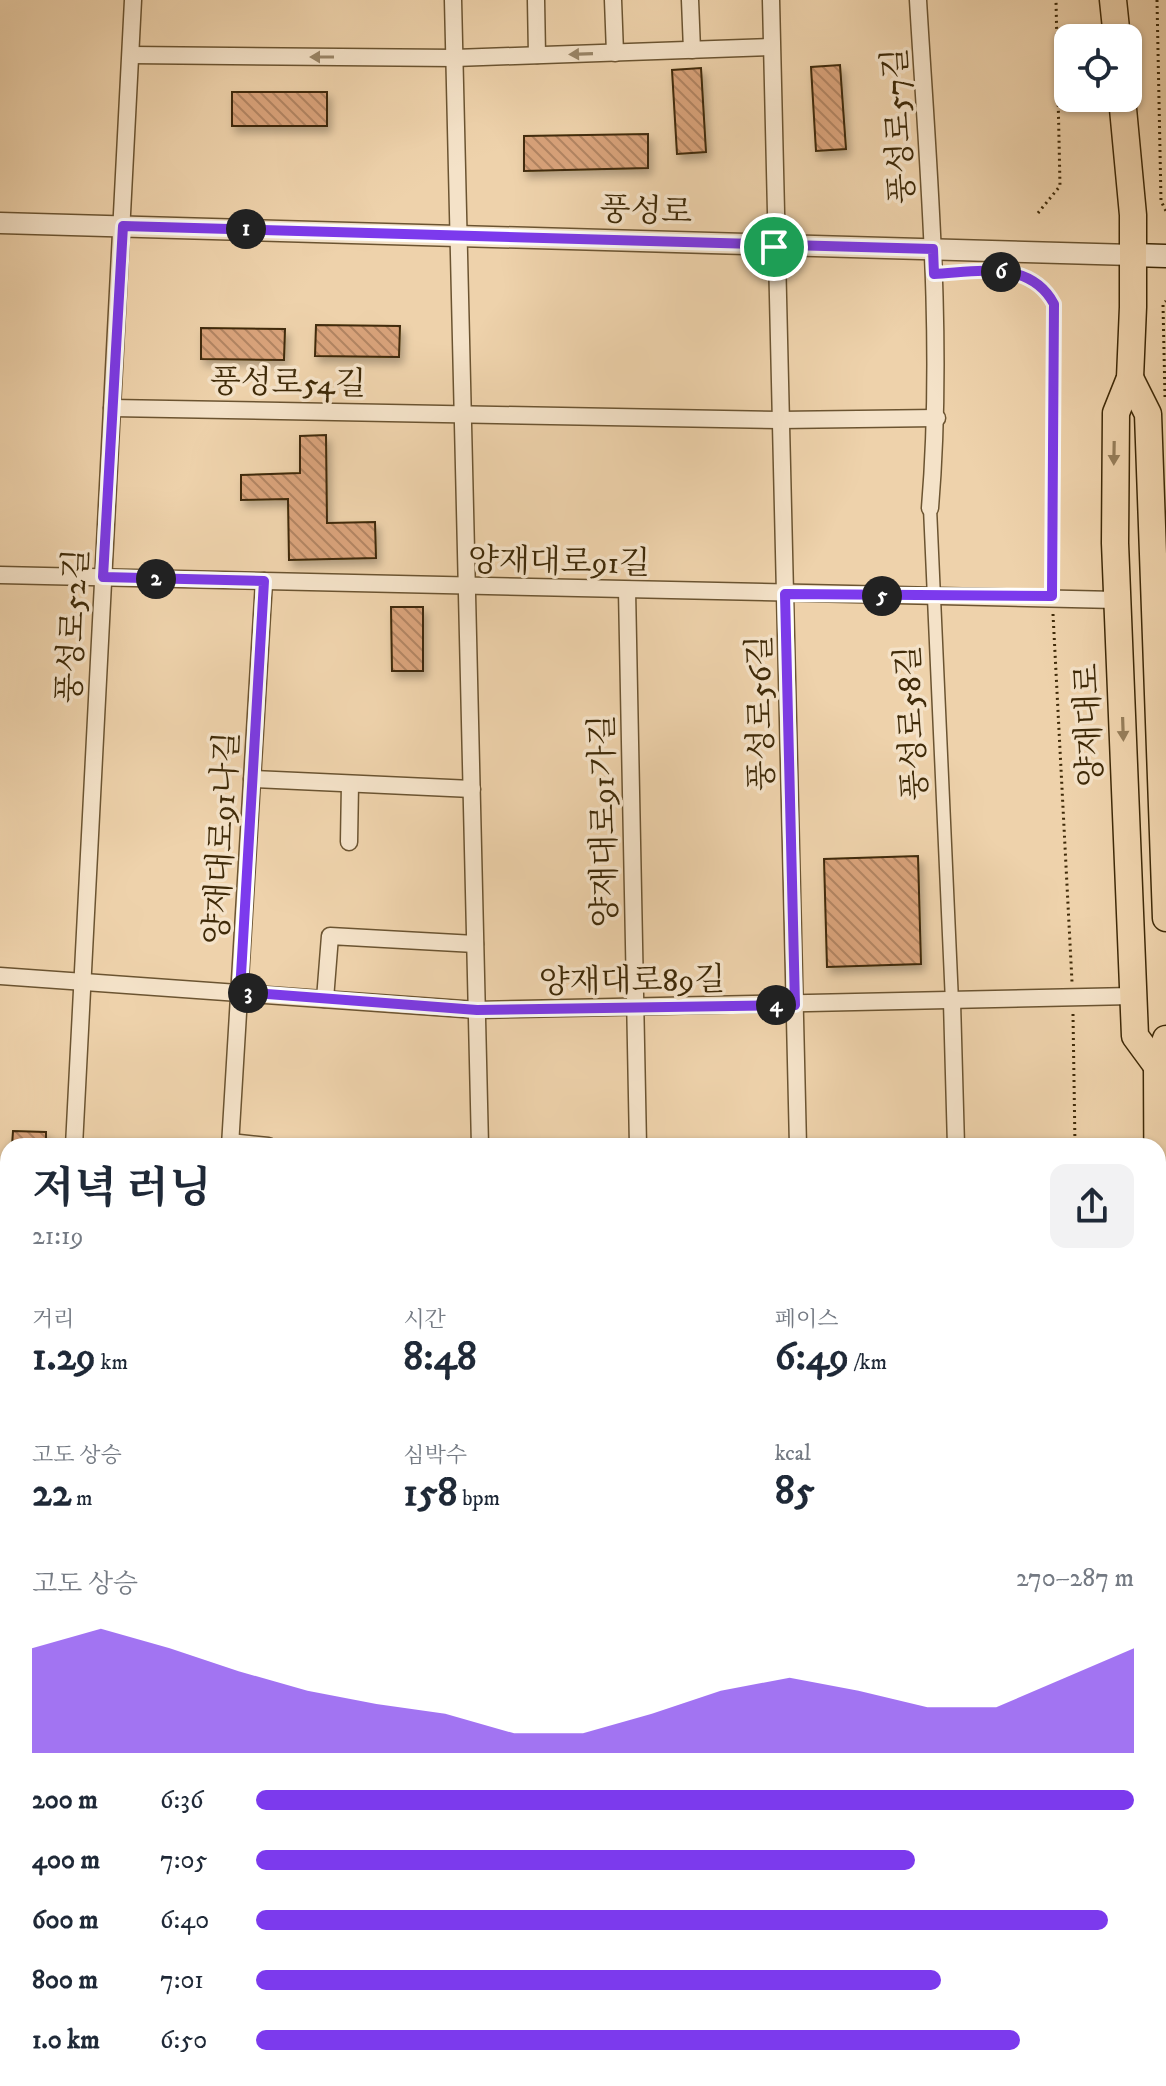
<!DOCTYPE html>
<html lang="ko">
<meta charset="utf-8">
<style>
:root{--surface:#fff;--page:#f2f2f3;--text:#1f2937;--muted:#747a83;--accent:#7c3aed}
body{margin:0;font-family:"IM FELL DW Pica","Noto Serif KR",serif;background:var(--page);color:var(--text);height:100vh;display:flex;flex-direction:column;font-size:30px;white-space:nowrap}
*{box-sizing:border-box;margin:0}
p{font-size:26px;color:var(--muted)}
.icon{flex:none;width:44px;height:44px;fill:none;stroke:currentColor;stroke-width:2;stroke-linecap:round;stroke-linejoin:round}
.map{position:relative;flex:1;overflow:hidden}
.panel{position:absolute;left:0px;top:1138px;width:1166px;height:948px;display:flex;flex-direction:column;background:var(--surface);border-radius:24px 24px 0 0;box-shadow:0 2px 6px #0004}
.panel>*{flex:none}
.tools{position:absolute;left:1054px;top:24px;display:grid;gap:16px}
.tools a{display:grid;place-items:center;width:88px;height:88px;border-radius:16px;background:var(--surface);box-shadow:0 2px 6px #0004;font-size:40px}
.pin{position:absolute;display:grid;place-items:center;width:68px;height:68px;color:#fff;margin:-34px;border:4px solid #fff;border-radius:50%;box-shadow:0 2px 8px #0007}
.km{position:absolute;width:40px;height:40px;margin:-20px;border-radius:50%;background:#222;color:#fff;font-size:22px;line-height:40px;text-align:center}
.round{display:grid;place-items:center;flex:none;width:84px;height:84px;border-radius:16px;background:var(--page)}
.overview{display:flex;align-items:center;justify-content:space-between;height:136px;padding:0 32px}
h1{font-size:44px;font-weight:700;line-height:60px}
.stats{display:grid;grid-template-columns:repeat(3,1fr);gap:12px;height:136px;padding:8px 32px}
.stats div{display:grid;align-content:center}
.stats b{font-size:40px;font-weight:700}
.stats small{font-size:22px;font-weight:400}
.stats p{font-size:22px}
.chart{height:224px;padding:16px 32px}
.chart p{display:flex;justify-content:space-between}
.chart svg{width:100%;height:144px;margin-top:8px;fill:var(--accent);opacity:.7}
ul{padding:0 32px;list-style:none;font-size:26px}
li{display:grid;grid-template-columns:128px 96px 1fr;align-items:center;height:60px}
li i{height:20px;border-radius:10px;background:var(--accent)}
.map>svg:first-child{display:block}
.building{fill:url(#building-back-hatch);stroke:#3f2a08;stroke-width:2;filter:url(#shadow)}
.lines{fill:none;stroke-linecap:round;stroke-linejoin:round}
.pedestrian-casing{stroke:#6b5431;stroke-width:15}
.minor-casing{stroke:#6b5431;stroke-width:19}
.tertiary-casing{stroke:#6b5431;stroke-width:23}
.secondary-casing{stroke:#3f2a08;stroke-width:25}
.primary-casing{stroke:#3f2a08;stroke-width:29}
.path{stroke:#3f2a08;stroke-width:3;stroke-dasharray:2 4;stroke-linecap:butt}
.pedestrian{stroke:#f4e2c8;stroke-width:12}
.minor{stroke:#f4e2c8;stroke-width:16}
.tertiary{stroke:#f4e2c8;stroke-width:20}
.secondary{stroke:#f4e2c8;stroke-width:22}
.primary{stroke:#eed2ab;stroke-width:26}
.oneway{fill:#9a8668}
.oneway2{fill:#967e5a}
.route-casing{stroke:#fff;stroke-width:16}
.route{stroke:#7c3aed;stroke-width:10}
.labels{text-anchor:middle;stroke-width:7;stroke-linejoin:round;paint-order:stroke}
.street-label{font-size:32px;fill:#3f2a08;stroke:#f4e2c8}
</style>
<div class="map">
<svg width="1166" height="2086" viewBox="0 0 1166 2086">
<defs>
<pattern id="building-back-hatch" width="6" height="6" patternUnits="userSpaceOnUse" patternTransform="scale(2)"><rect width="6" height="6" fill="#d8a27a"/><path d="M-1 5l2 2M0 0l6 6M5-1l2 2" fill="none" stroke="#b18462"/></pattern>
<filter id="shadow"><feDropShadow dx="3.5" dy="6" stdDeviation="4" flood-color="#0004"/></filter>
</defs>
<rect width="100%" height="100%" fill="#eed2ab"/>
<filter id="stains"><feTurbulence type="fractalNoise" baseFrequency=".0025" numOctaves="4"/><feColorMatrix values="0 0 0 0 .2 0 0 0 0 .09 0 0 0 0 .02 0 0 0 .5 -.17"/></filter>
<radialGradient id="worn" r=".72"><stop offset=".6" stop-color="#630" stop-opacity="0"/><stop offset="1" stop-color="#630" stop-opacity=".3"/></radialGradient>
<g class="building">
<path d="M840 65 846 149 816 151 811 67Z"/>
<path d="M701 68 706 152 677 154 672 70Z"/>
<rect x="232" y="92" width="95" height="34"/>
<path d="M648 134V168L524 171V136Z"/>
<path d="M316 325 400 326 399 357 315 356Z"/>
<path d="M201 328 285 329 284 360 201 359Z"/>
<path d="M326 435 327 523 375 522 376 558 289 560 288 499 241 500V475L300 473V436Z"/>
<path d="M391 607H423V671H392Z"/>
<path d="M918 856 921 964 827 967 824 859Z"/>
<path d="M13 1131 46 1132V1146H12Z"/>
</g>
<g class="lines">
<g class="pedestrian-casing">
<path id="pedestrian" d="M930 508 952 1002"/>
</g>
<g class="minor-casing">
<g id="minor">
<path d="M453 0 480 1146"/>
<path d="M536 0 537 55"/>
<path d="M613 0 615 53"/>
<path d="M690 0 692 50"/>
<path d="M771 0 798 1146"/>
<path d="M918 0C928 169 944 339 930 508"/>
<path d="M131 55 455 58 771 47"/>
<path d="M112 408 779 420 937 418"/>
<path d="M0 575 1116 600"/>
<path d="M627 590 638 1146"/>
<path d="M252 779 472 789"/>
<path d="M349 842 350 784"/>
<path d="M0 976 477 1010 1132 996"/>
<path d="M325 999 330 936 475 944"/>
<path d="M952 1002 956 1146"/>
<path d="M230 1142 268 1146"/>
<path d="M74 1146 133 0"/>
<path d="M230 1146 264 581"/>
<path d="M0 1319 8 1320"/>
<path d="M0 1653 8 1654"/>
<path d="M0 1975 8 1976"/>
<path d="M541 2078 583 2086"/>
<path d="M820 2078V2086"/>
<path d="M980 2078V2086"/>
<path d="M21 2086V2078"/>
<path d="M501 2086 502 2078"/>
</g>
</g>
<g class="tertiary-casing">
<g id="tertiary">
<path d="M0 223 1132 255"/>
<path d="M1158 1824H1166"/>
</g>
</g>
<g class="secondary-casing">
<path id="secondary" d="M1132 255 1166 256"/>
</g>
<g class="primary-casing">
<g id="primary">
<path d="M1113 0 1117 38"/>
<path d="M1122 98 1133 215V307L1130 378 1116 413 1115 543 1135 1036 1157 1066"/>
<path d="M1130 378 1148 414 1166 918"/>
<path d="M1158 1282 1157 1066 1166 1039"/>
<path d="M1158 1937 1161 2086"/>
</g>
</g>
<g class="path">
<path d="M1157 0 1161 201 1166 211"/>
<path d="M1038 213 1060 186 1056 0"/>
<path d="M950 273C990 272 1032 263 1054 304L1052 583"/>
<path d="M1165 397 1163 304 1166 301"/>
<path d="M1053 614 1072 982"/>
<path d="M1073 1014 1075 1146"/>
<path d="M1093 2078V2086"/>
</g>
<use href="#pedestrian" class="pedestrian"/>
<use href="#minor" class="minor"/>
<use href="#tertiary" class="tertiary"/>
<use href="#secondary" class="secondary"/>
<use href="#primary" class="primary"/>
</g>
<defs><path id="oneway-solid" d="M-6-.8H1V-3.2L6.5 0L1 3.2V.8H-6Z" transform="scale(2)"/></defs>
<g class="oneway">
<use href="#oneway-solid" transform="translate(581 54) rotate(178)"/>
<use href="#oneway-solid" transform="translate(322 57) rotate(-180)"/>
</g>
<g class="oneway2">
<use href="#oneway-solid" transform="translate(1114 453) rotate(91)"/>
<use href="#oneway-solid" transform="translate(1123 729) rotate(88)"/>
</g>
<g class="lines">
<g class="route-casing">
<path id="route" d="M123 226 933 249 934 274C977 272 1030 259 1054 304L1052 596 785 594 795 1005 477 1010 240 992 264 581 103 577Z"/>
</g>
<use href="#route" class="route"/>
</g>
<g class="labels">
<g class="street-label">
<text transform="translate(898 126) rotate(-93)" y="11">풍성로57길</text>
<text transform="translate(646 210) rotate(2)" y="11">풍성로</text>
<text transform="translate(288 382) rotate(1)" y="11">풍성로54길</text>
<text transform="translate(559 561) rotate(1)" y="11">양재대로91길</text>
<text transform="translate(72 626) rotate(-87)" y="11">풍성로52길</text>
<text transform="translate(760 713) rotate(-91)" y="11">풍성로56길</text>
<text transform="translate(911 723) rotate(-93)" y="11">풍성로58길</text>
<text transform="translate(1088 725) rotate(-92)" y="11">양재대로</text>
<text transform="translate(603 821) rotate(-91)" y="11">양재대로91가길</text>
<text transform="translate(221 838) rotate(-87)" y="11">양재대로91나길</text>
<text transform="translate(632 980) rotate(-1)" y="11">양재대로89길</text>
</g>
</g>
<rect width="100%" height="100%" filter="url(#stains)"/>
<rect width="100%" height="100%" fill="url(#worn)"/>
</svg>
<div class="tools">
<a><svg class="icon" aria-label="locate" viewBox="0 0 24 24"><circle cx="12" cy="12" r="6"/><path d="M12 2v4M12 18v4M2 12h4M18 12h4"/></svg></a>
</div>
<div class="pin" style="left:774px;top:247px;background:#1e9e55"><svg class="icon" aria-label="arrive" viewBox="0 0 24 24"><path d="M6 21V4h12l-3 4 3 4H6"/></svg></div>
<b class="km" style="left:246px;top:229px">1</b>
<b class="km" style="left:156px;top:579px">2</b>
<b class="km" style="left:248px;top:993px">3</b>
<b class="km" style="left:776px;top:1005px">4</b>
<b class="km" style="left:882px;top:596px">5</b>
<b class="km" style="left:1001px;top:272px">6</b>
<section class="panel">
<div class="overview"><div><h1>저녁 러닝</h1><p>21:19</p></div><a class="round"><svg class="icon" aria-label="share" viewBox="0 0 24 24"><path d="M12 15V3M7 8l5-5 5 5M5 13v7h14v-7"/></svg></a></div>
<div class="stats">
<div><p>거리</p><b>1.29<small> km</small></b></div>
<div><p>시간</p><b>8:48</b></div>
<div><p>페이스</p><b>6:49<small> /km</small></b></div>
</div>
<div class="stats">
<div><p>고도 상승</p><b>22<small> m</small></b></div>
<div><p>심박수</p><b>158<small> bpm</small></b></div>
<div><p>kcal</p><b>85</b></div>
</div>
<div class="chart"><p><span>고도 상승</span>270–287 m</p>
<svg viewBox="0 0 160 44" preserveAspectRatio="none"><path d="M0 44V12L10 6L20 12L30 19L40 25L50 29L60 32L70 38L80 38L90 32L100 25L110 21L120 25L130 30L140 30L150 21L160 12V44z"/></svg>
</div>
<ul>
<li><b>200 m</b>6:36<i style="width:100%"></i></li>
<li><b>400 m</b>7:05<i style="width:75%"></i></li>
<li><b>600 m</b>6:40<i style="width:97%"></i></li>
<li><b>800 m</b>7:01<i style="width:78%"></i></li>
<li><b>1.0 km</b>6:50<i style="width:87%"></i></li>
</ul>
</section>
</div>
